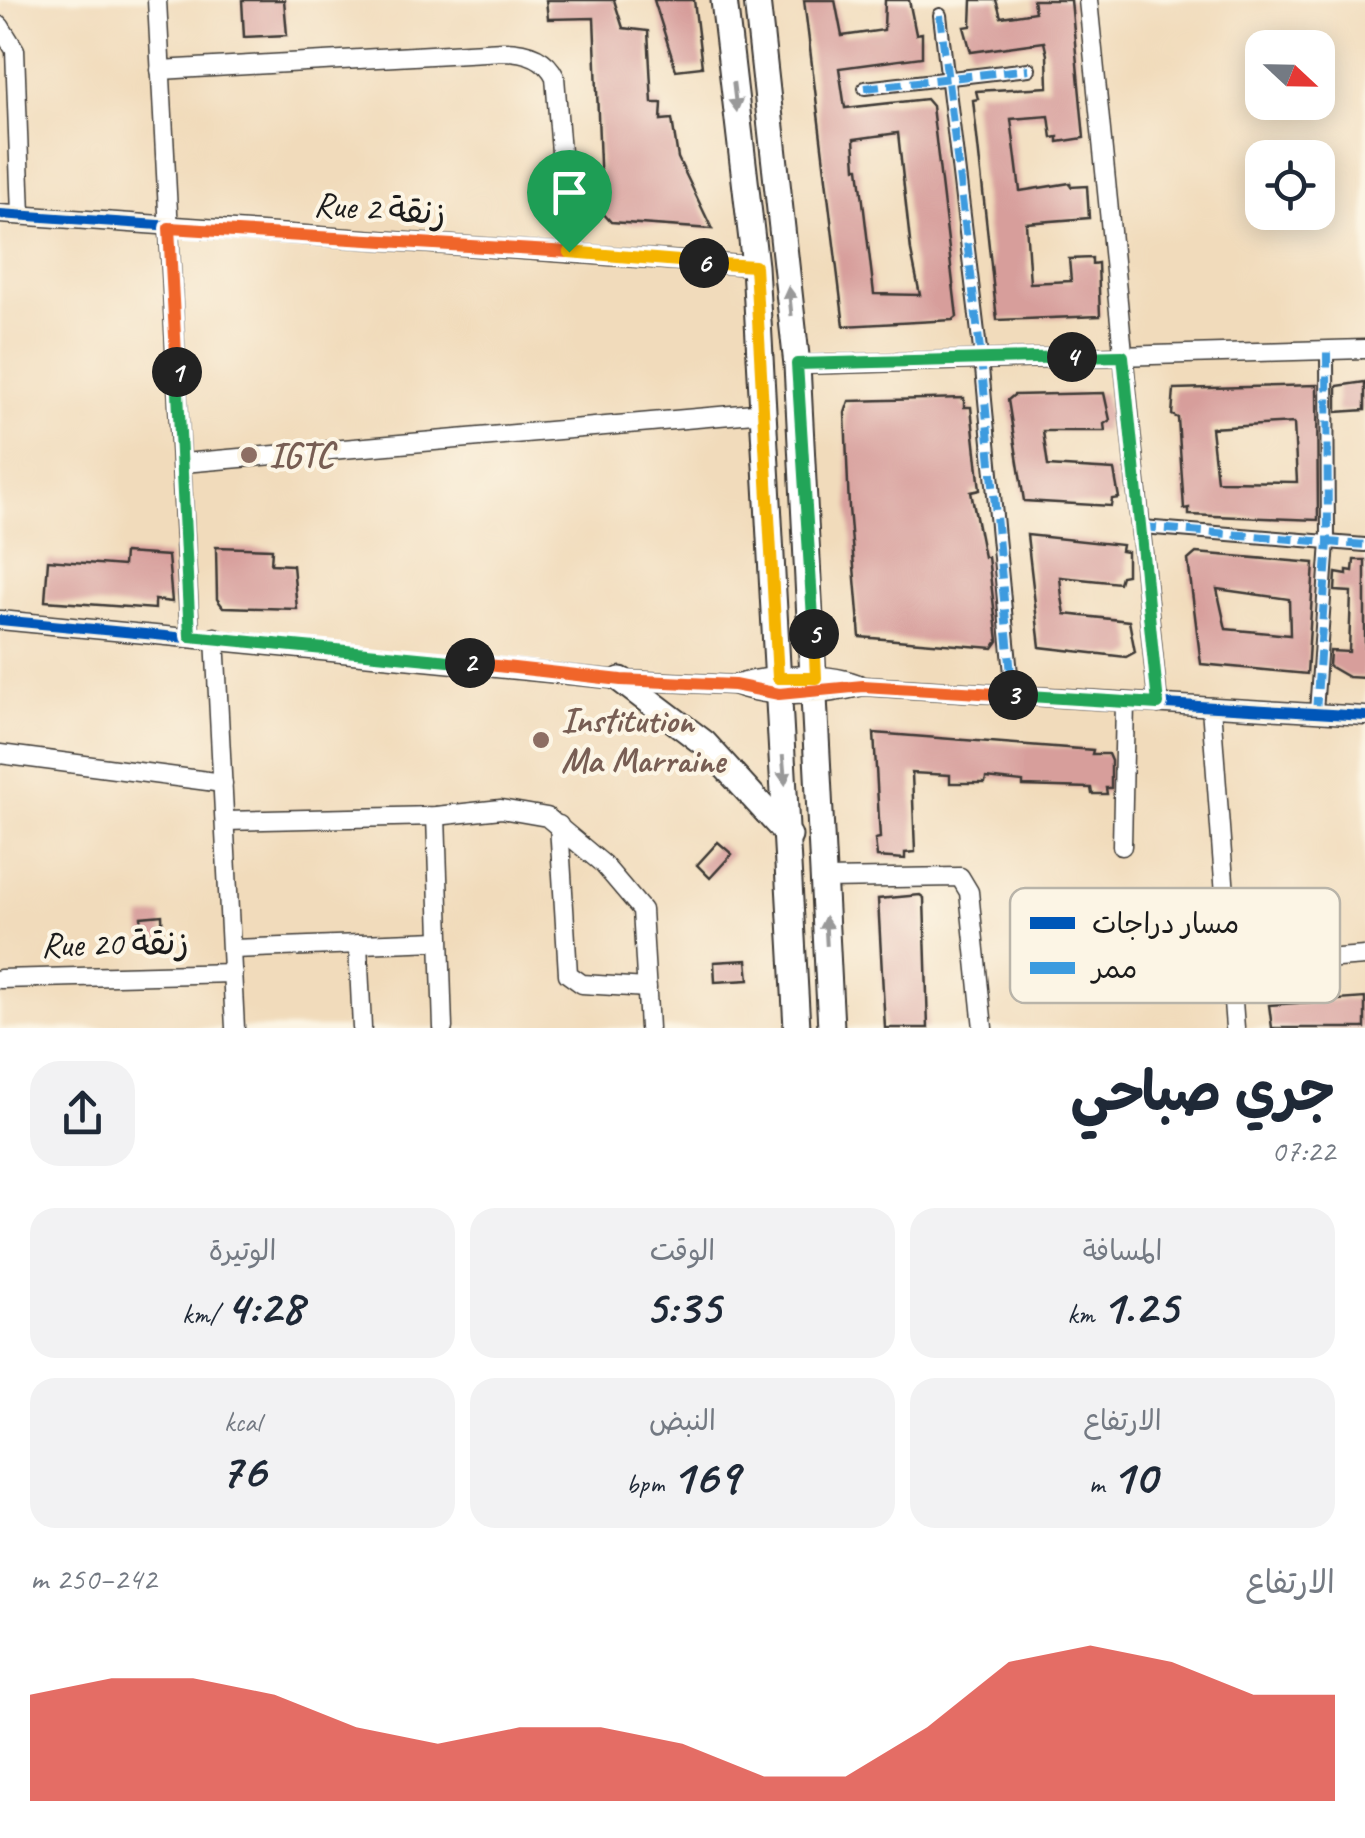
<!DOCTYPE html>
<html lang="ar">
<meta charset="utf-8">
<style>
:root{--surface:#fff;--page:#f2f2f3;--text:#1f2937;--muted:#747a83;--accent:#d93025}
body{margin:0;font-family:Caveat,"Playpen Sans Arabic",sans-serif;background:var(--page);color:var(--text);direction:rtl;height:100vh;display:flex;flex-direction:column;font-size:38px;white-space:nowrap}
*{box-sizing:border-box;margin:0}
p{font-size:32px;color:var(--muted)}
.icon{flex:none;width:55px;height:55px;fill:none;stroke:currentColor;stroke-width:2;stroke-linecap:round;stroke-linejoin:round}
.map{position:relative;height:1028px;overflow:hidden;direction:ltr}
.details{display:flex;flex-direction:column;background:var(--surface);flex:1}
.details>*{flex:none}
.needle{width:65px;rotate:112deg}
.buttons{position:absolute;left:1245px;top:30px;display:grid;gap:20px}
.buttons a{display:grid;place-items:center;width:90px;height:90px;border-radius:20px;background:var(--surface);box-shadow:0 5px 25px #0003;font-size:50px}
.pin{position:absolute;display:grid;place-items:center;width:85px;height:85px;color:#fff;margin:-102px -42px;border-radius:50% 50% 50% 0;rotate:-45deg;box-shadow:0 0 10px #0007}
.pin .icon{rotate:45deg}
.km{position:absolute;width:50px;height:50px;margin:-25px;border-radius:50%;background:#222;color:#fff;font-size:28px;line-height:50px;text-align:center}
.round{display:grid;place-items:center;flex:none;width:105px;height:105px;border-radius:30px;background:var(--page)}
.headline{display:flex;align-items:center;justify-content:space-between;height:170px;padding:0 30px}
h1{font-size:55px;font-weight:700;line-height:75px}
.figures{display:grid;grid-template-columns:repeat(3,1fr);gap:15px;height:170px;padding:10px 30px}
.figures div{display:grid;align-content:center;border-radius:25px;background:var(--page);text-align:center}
.figures b{font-size:50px;font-weight:700}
.figures small{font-size:28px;font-weight:400}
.figures p{font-size:28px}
.chart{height:280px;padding:20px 30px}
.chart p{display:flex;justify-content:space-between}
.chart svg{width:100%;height:180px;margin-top:10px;fill:var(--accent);opacity:.7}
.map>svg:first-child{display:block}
.building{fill:#d79e9b;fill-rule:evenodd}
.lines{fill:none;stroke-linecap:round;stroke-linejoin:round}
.pedestrian-casing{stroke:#3c3934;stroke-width:16}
.minor-casing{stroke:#3c3934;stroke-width:21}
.primary-casing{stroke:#3c3934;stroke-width:29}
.pedestrian{stroke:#fff;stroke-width:12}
.minor{stroke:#fff;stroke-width:18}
.primary{stroke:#fff;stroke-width:25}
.quiet{stroke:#3c9bdf;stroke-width:8;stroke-dasharray:15 8;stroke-linecap:butt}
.cycleway-casing{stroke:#fcf5e5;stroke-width:16}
.cycleway{stroke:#0057b8;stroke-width:10}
.oneway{fill:#999}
.split-1-casing{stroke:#fff;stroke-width:20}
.split-2-casing{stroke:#fff;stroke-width:20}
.split-3-casing{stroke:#fff;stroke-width:20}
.split-4-casing{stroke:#fff;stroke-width:20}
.split-5-casing{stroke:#fff;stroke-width:20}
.split-6-casing{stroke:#fff;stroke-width:20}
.split-7-casing{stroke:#fff;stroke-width:20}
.split-1{stroke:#f0652b;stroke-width:12}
.split-2{stroke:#22a559;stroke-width:12}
.split-3{stroke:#f0652b;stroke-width:12}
.split-4{stroke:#22a559;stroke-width:12}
.split-5{stroke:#22a559;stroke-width:12}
.split-6{stroke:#f5b400;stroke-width:12}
.split-7{stroke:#f5b400;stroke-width:12}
.education-dot{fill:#8d6e63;stroke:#fcf5e5;stroke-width:4}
.labels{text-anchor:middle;stroke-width:8;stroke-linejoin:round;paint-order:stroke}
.street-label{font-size:35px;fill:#1c1c1c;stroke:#fcf5e5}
.education-label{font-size:35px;font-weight:bold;fill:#785e54;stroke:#fcf5e5;text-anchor:start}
.key{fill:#fcf5e5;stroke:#b9b4a9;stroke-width:2.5}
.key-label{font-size:28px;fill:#1c1c1c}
</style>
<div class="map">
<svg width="1365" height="1028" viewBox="0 0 1365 1028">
<rect width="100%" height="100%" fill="#fcf5e5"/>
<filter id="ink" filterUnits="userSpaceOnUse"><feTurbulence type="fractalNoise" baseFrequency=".01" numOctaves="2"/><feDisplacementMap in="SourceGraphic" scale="20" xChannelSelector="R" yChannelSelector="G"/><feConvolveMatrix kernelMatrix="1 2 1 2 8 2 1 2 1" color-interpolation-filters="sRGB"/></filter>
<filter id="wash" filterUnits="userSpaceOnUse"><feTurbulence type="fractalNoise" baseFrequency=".0048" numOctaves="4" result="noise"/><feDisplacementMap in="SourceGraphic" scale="40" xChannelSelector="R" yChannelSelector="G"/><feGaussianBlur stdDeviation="2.25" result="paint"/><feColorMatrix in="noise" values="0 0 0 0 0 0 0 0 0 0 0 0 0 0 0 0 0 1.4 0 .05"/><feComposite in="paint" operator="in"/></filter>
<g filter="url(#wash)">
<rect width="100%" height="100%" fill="#f1dbbb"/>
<g id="blocks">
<g class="building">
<path d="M242 0H284L287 35 244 37Z"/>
<path d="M546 0H614L623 28 648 31 652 103H662L661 120 672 119 678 158 712 229 611 222 602 212 594 18 548 19Z"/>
<path d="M654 0H694L702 67 676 70Z"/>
<path d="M804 0H835L842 36 884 30 885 0H909L916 34 922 33V57L839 68 845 108 926 99 932 106 957 317 953 320 844 326ZM898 133 911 251 920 295 874 294 859 168H856L854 139Z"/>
<path d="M972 0H996L1001 17 1035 12 1033 0H1071L1084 138 1058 142V137L1052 138 1049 116 1011 119 1020 191 1070 183 1071 187 1087 186 1089 218 1026 223 1030 283 1071 281 1069 259 1092 258V264L1098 263 1100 316 997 320 973 100 978 99 976 91 1048 87 1047 55 1044 42 971 52 964 27 971 26Z"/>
<path d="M1365 382V410L1337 412V386Z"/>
<path d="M1317 385 1318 520 1189 515V508L1184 509 1178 418 1172 415 1174 389ZM1294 423 1297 482 1217 481 1211 428Z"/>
<path d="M1104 393 1110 420 1104 424 1105 431H1043L1048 466 1114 470 1119 498 1112 499 1111 506 1024 501 1008 400 1014 395Z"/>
<path d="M964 398V407H971L980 490 971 492 984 557H988L998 641 993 648 860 637 849 508 845 413 849 401Z"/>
<path d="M1027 535 1122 545 1121 551 1127 552V575L1121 576 1119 583 1060 577 1062 597 1065 614 1129 621 1135 652 1126 657 1040 647Z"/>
<path d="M216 547 272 549 271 564 293 565 297 609 223 607 217 599Z"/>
<path d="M124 553 168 556 172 602 155 600V609L45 601 48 560 123 566Z"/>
<path d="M1196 553 1314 563 1307 674 1201 664 1188 560ZM1217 589 1289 599 1290 635 1226 629Z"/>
<path d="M1354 560H1365V678L1348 677 1329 666 1330 651 1349 652 1351 592 1335 591 1336 573 1347 575V570L1353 571Z"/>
<path d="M874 733 1093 750 1092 754H1108L1111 761V788H1106L1107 794H1092L1091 788 1023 786V782L986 778 985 783H950V775L912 773 915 852 905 853V859L877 857 875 839 880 838Z"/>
<path d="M718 842 732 854 710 878 697 865Z"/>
<path d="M920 895 924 898 928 1028H885L878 899Z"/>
<path d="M162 915 163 940 143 942 141 917Z"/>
<path d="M747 960 749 980 715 982 714 962Z"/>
<path d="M1365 998V1028H1272L1269 1005Z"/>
</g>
</g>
</g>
<g filter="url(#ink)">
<use href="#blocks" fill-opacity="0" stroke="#3c3934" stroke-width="2.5"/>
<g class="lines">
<g class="pedestrian-casing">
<g id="pedestrian">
<path d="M940 15 981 358 1013 695"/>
<path d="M865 88 1029 69"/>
<path d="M1142 527 1365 545"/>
<path d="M1316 712 1328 542 1327 352"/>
</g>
</g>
<g class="minor-casing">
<g id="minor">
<path d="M157 0 190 636"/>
<path d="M1088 0 1158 704"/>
<path d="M0 26 15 50 21 215"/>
<path d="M160 70 503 51C524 51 545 56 555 77L569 253"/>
<path d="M0 214 755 266"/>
<path d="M797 365 1365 349"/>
<path d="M183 463 765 412"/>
<path d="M0 620 621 680 734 685C771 700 824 696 863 686L1365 716"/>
<path d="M215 637 235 1028"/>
<path d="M734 685C770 674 828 670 863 686"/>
<path d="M1211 707 1235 1028"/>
<path d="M0 754 223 783"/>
<path d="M436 816 443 1028"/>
<path d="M225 821 436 816 501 809 547 817 603 864 642 910 649 1028"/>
<path d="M559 825 568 974 582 984 647 988"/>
<path d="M1122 846 1125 702"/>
<path d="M824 879 960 877 969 892 983 1028"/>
<path d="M358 944 362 1028"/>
<path d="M232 949 439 941"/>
<path d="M1228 966 1365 956"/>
<path d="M0 979 233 973"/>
</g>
</g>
<g class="primary-casing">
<g id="primary">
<path d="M724 0 755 266 797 1028"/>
<path d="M757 0 797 365 831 1028"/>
<path d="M621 680 704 743 789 836"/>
</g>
</g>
<use href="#pedestrian" class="pedestrian"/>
<use href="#minor" class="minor"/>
<use href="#primary" class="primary"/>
<g class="quiet">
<path d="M940 15 981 358 1013 695"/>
<path d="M865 88 1029 69"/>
<path d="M1142 527 1365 545"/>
<path d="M1316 712 1328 542 1327 352"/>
</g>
<g class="cycleway-casing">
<g id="cycleway">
<path d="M0 214 755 266"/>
<path d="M0 620 621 680 734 685C771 700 824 696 863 686L1365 716"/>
</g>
</g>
<use href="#cycleway" class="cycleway"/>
</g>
<defs><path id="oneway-solid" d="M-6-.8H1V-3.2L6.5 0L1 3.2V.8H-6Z" transform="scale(2.5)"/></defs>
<g class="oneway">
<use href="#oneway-solid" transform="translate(735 97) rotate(83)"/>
<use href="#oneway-solid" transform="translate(790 301) rotate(-96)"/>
<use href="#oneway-solid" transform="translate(784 770) rotate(85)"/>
<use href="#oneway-solid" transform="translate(826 931) rotate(-93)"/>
</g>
</g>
<g class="lines" filter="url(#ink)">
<g class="split-1-casing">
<path id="split-1" d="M177 372 169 228 569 252"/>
</g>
<g class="split-2-casing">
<path id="split-2" d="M177 372 190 636 470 663"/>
</g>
<g class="split-3-casing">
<path id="split-3" d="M470 663 621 680 734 685 779 694 863 686 1013 695"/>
</g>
<g class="split-4-casing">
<path id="split-4" d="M1013 695 1158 704 1123 356 1072 357"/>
</g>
<g class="split-5-casing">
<path id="split-5" d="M814 634 797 364 1072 357"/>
</g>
<g class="split-6-casing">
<path id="split-6" d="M704 263 755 266 778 678H816L814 634"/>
</g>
<g class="split-7-casing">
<path id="split-7" d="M569 252 704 263"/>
</g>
<use href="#split-1" class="split-1"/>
<use href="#split-2" class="split-2"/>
<use href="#split-3" class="split-3"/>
<use href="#split-4" class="split-4"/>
<use href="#split-5" class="split-5"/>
<use href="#split-6" class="split-6"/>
<use href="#split-7" class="split-7"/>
</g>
<g class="education-dot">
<circle cx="249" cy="455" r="10"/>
<circle cx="541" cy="740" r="10"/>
</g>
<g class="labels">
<g class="street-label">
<text transform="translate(380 208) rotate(4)" y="12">Rue 2 زنقة</text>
<text transform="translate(115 943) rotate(-1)" y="12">Rue 20 زنقة</text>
</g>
<g class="education-label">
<text x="269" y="467">IGTC</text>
<text x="561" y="732">Institution<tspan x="561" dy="40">Ma Marraine</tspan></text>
</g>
</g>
<rect x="1010" y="888" width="330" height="115" rx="15" class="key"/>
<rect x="1030" y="917" width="45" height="12" fill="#0057b8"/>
<rect x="1030" y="962" width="45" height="12" fill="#3c9bdf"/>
<g class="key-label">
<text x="1092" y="933">مسار دراجات</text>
<text x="1092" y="978">ممر</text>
</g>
</svg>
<div class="buttons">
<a><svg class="needle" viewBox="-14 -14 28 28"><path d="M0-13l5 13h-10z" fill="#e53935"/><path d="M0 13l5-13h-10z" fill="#747a83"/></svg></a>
<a><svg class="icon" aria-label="locate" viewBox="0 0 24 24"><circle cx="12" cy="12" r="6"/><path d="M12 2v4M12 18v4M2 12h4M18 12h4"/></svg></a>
</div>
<div class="pin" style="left:569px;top:252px;background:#1e9e55"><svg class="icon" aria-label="arrive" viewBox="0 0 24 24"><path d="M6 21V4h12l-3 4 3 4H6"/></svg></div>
<b class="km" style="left:177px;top:372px">1</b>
<b class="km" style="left:470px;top:663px">2</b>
<b class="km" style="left:1013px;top:695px">3</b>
<b class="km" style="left:1072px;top:357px">4</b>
<b class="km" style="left:814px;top:634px">5</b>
<b class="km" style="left:704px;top:263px">6</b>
</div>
<section class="details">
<div class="headline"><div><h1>جري صباحي</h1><p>07:22</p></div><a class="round"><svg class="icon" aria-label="share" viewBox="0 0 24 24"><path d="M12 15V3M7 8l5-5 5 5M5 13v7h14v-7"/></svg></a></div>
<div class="figures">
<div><p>المسافة</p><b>1.25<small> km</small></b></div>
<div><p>الوقت</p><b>5:35</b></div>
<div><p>الوتيرة</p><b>4:28<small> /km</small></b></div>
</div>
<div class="figures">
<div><p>الارتفاع</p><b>10<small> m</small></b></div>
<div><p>النبض</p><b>169<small> bpm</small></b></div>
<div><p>kcal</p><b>76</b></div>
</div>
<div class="chart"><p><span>الارتفاع</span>242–250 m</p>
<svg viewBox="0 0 160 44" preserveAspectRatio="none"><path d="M0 44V18L10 14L20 14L30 18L40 26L50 30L60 26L70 26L80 30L90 38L100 38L110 26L120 10L130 6L140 10L150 18L160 18V44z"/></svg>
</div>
</section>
